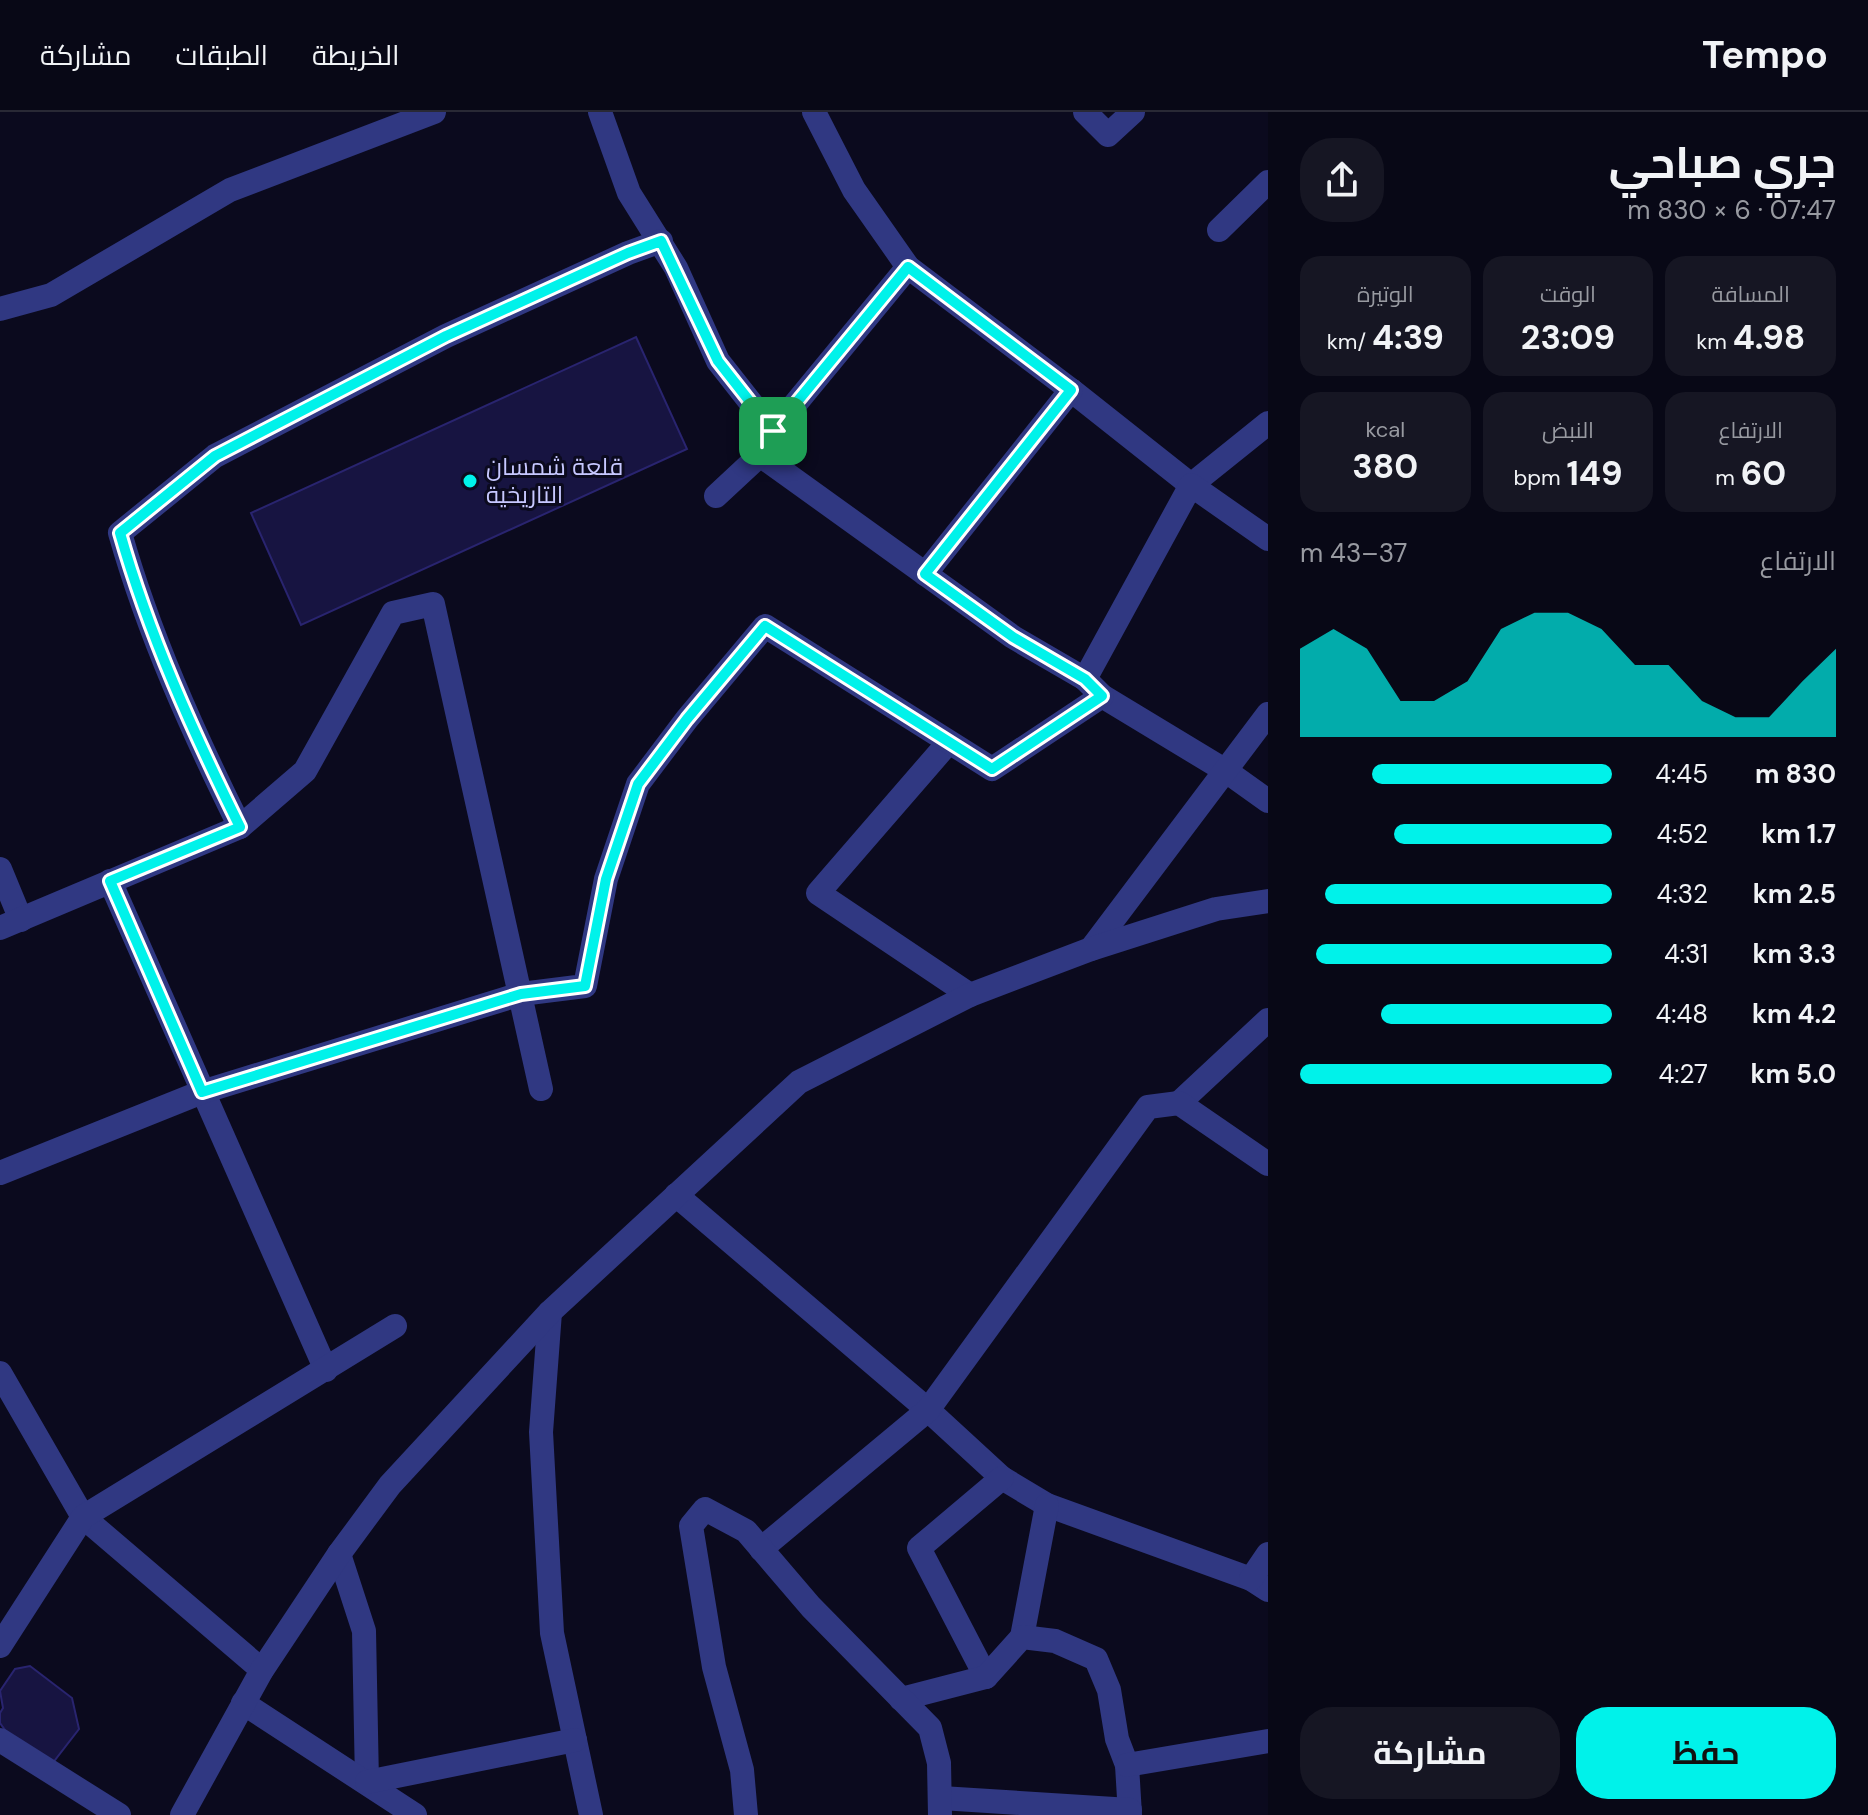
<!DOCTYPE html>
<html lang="ar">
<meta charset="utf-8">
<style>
:root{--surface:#080816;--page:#161623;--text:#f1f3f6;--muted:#989aa1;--line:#292935;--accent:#00f2ea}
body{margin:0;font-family:"DM Sans",Cairo,sans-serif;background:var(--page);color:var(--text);direction:rtl;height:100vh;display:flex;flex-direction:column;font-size:30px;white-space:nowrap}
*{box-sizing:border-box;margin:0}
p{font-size:26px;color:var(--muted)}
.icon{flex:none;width:44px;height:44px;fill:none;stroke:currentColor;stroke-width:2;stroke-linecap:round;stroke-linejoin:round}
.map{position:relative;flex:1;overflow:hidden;direction:ltr}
.drawer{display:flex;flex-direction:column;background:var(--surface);width:600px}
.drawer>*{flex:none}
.pin{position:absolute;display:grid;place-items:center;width:68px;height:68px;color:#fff;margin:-34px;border-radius:16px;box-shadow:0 4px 12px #0006}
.round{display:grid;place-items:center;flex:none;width:84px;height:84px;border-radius:32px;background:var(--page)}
.overview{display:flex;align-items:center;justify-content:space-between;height:136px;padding:0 32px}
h1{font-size:44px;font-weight:700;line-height:60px}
.figures{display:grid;grid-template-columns:repeat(3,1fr);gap:12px;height:136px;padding:8px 32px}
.figures div{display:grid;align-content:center;border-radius:20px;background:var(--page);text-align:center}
.figures b{font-size:34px;font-weight:700}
.figures small{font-size:22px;font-weight:400}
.figures p{font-size:22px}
.chart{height:224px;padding:16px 32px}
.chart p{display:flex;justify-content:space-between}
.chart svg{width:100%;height:144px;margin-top:8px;fill:var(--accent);opacity:.7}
.primary-button{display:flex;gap:16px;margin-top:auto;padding:16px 32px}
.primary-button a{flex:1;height:92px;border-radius:32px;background:var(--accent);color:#111;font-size:32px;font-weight:700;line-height:92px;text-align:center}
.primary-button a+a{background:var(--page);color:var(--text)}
ul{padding:0 32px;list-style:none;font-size:26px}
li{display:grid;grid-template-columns:128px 96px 1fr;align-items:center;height:60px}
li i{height:20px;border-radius:10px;background:var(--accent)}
header{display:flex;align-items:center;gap:48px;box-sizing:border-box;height:112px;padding:0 40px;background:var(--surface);border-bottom:2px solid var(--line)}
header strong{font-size:38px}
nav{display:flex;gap:44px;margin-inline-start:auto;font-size:28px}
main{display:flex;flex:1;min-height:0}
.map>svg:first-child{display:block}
.building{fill:#171441;stroke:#29246f;stroke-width:2}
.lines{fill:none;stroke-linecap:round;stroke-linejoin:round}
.minor{stroke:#303882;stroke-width:24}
.route-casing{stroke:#fff;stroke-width:16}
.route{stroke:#00f2ea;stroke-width:10}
.poi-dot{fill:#00f2ea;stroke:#0b0a1e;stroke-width:3}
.labels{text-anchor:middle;stroke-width:6;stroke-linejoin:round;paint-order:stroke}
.poi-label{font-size:24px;fill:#c7c8ff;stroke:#0b0a1e;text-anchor:start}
</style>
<header>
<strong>Tempo</strong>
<nav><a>الخريطة</a><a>الطبقات</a><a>مشاركة</a></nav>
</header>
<main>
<section class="drawer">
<div class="overview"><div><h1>جري صباحي</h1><p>07:47 · 6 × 830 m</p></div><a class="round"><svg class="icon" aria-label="share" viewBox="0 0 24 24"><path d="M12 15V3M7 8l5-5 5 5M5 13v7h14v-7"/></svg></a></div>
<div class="figures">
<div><p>المسافة</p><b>4.98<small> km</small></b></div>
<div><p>الوقت</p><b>23:09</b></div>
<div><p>الوتيرة</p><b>4:39<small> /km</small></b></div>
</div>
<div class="figures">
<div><p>الارتفاع</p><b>60<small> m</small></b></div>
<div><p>النبض</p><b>149<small> bpm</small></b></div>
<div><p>kcal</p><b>380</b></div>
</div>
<div class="chart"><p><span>الارتفاع</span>37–43 m</p>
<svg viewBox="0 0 160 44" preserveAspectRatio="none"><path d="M0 44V17L10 11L20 17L30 33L40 33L50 27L60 11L70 6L80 6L90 11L100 22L110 22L120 33L130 38L140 38L150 27L160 17V44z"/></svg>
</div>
<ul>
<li><b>830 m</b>4:45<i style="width:77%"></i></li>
<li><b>1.7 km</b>4:52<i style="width:70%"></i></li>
<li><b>2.5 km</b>4:32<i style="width:92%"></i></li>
<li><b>3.3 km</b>4:31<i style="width:95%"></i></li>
<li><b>4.2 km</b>4:48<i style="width:74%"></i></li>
<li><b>5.0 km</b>4:27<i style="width:100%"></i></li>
</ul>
<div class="primary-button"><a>حفظ</a><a>مشاركة</a></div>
</section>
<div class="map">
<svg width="1268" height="1703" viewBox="0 0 1268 1703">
<rect width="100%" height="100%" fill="#0b0a1e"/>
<g class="building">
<path d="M636 225 687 337 301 513 251 401Z"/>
<path d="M30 1554 72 1586 79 1617 48 1657 13 1629 0 1611V1601L3 1596 0 1579 15 1557Z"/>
</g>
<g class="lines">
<g class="minor">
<path d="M600 0 629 81 676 156 718 249 773 319"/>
<path d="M814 0 854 78 908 155 1071 278 1191 373 1268 311"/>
<path d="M1085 0 1108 23 1133 0"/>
<path d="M1219 118 1268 70"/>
<path d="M0 197 51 183 230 78 434 0"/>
<path d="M760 343 1013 525 1085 567 1102 584 1226 659 1268 689"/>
<path d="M716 384 760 343 773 319 908 155"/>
<path d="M925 462 1071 278"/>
<path d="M1085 567 1191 373 1268 427"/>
<path d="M948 631 818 781 970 883"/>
<path d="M240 715C193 620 149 523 120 421L215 344 446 224 628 141 661 129"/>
<path d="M0 757 21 808"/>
<path d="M110 769 326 1258"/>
<path d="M0 816 240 715 305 659 393 501 433 492 541 977"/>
<path d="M1091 837 1268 602"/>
<path d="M1179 991 1268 908"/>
<path d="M0 1061 202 980 521 882 585 874 606 767 638 672 687 607 765 514 992 657 1102 584"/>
<path d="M676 1083 928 1298 1002 1366 1047 1393 1251 1467 1268 1478"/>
<path d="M550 1200 541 1320 552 1521 591 1703"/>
<path d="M0 1261 83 1405 262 1558"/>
<path d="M761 1437 928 1298 1148 995 1179 991 1268 1052"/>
<path d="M339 1442 364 1519 367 1670"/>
<path d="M1251 1467 1268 1442"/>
<path d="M1022 1525 1047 1393"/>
<path d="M0 1534 83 1405 395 1214"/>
<path d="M986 1565 919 1436 1002 1366"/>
<path d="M901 1587 986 1565 1022 1525 1055 1529 1096 1547 1109 1578 1117 1627 1127 1653 1130 1703"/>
<path d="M243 1591 415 1703"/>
<path d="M0 1628 119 1703"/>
<path d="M1127 1653 1268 1629"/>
<path d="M367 1670 575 1628"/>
<path d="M941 1686 1130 1698"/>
<path d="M182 1703 262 1558 339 1442 390 1373 550 1200 799 970 970 883 1091 837 1216 797 1268 789"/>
<path d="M746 1703 742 1658 714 1555 691 1414 705 1397 746 1419 811 1495 930 1616 939 1651 940 1703"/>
</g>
</g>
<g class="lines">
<g class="route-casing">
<path id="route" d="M661 129 718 249 773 319 908 155 1071 278 925 462 1013 525 1085 567 1102 584 992 657 765 514 687 607 638 672 606 767 585 874 521 882 202 980 110 769 240 715C193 620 149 523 120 421L215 344 446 224 628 141Z"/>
</g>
<use href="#route" class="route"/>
</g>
<circle class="poi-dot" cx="470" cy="369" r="8"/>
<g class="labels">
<g class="poi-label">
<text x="486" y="363">قلعة شمسان<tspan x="486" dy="28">التاريخية</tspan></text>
</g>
</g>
</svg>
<div class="pin" style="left:773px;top:319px;background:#1e9e55"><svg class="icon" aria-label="arrive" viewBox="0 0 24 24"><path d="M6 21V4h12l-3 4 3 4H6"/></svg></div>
</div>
</main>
